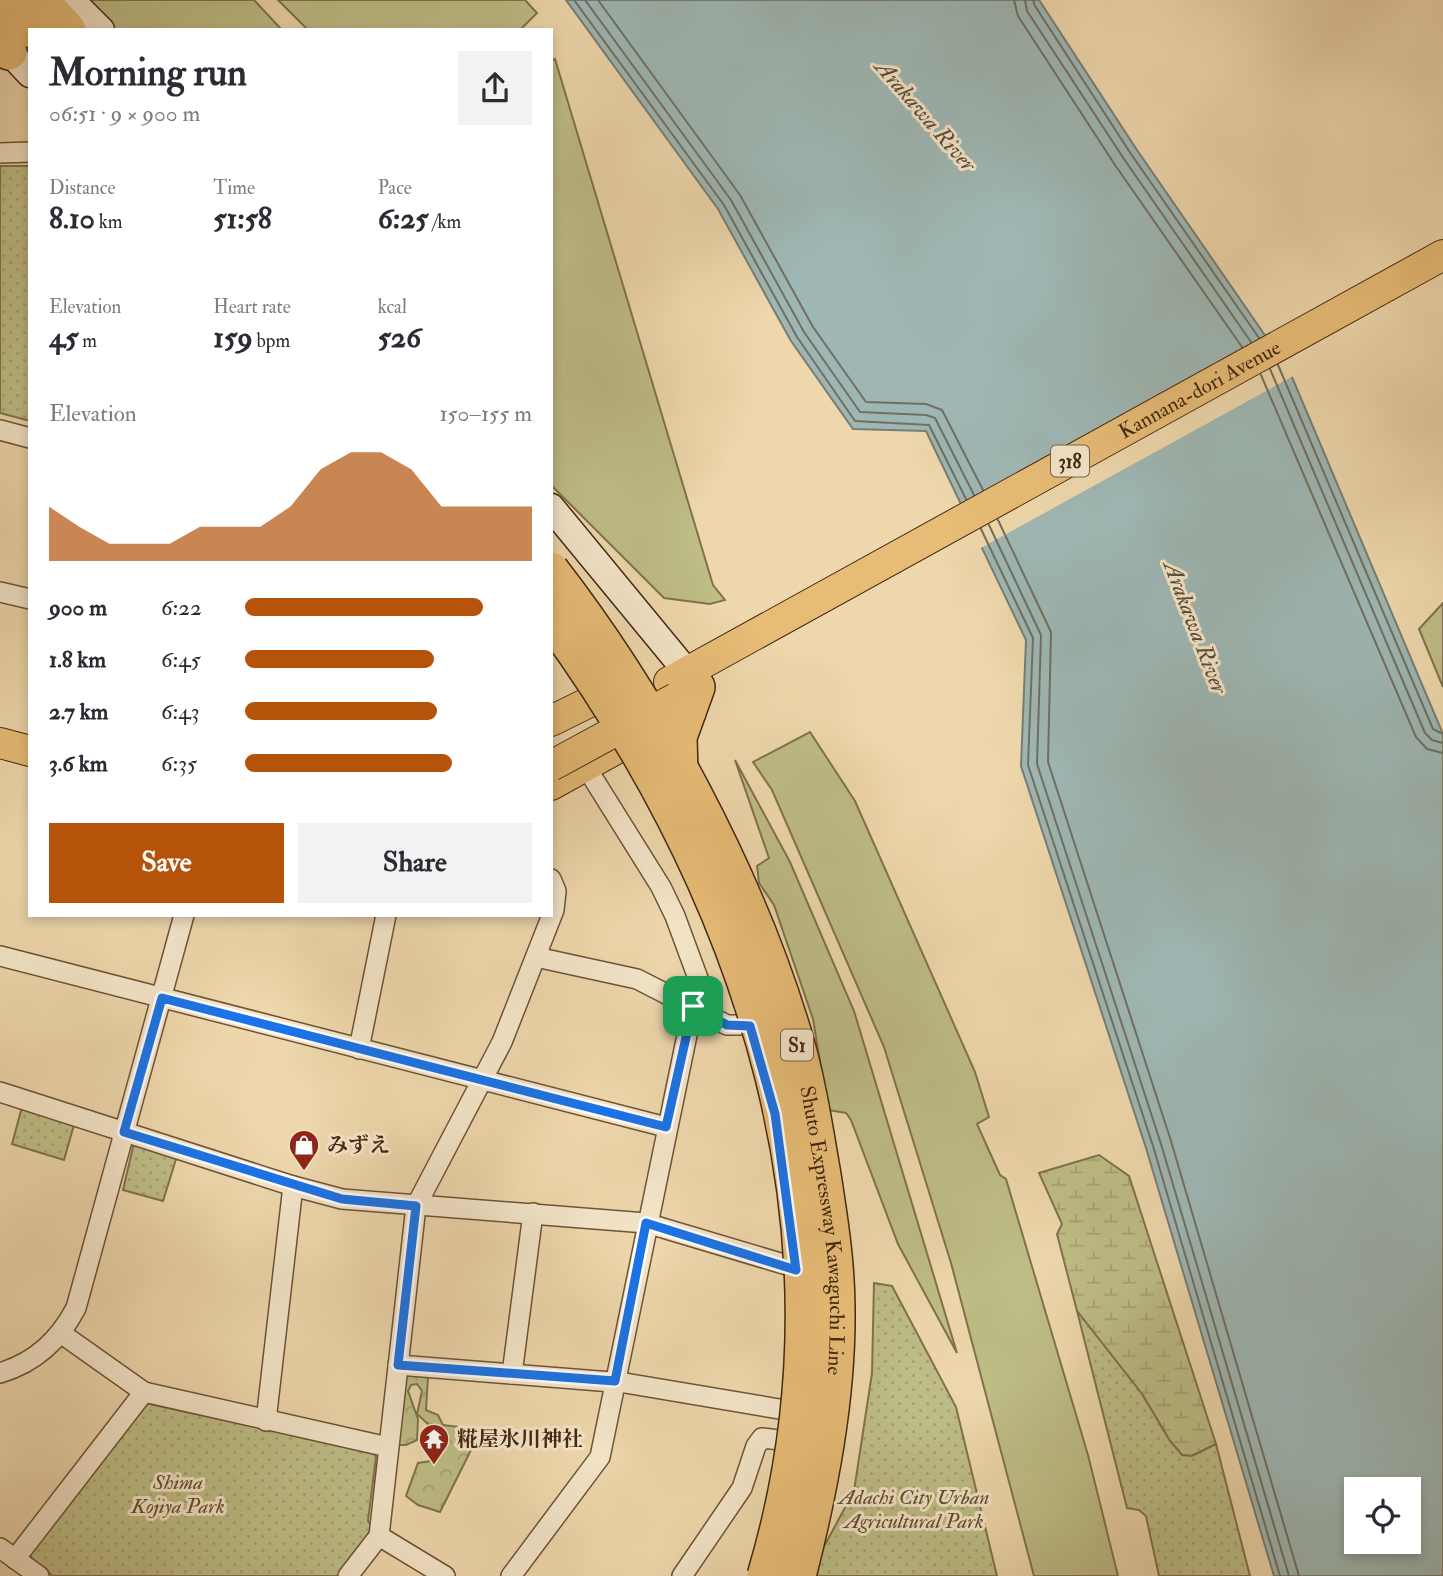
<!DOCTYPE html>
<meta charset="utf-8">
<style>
:root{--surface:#fff;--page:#f2f2f3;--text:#2b2b33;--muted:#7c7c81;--accent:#b45309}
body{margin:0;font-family:"IM FELL Double Pica","Noto Serif JP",serif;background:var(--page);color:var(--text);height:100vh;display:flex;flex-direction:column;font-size:26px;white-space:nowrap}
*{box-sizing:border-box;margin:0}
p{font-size:23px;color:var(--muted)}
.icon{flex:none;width:38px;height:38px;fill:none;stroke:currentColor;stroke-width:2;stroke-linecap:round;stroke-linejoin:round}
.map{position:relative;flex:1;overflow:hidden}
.panel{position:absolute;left:28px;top:28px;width:525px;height:889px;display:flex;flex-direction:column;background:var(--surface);border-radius:0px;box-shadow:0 4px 10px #0003}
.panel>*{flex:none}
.fabs{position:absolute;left:1344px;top:1477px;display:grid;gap:14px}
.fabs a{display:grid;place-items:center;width:77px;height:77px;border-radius:0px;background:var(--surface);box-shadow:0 4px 10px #0003;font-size:35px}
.pin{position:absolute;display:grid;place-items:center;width:60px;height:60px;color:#fff;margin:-30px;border-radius:14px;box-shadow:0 4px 10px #0006}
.round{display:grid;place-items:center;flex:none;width:74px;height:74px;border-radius:0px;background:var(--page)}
.overview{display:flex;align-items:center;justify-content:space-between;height:119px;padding:0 21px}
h1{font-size:38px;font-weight:700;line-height:52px}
.figures{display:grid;grid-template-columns:repeat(3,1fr);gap:10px;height:119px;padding:7px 21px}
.figures div{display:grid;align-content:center}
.figures b{font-size:30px;font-weight:700}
.figures small{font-size:19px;font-weight:400}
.figures p{font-size:19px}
.chart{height:196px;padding:14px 21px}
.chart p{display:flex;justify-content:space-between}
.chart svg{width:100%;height:126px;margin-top:7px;fill:var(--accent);opacity:.7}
.action{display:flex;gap:14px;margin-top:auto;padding:14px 21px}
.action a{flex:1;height:80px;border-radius:0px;background:var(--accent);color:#fff;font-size:28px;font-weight:700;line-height:80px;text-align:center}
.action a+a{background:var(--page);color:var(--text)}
ul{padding:0 21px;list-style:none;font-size:23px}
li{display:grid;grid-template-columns:112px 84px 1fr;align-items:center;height:52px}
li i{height:18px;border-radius:9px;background:var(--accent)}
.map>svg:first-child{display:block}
.grass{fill:#bebd86;stroke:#80724c;stroke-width:2}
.forest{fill:url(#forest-crowns);stroke:#80724c;stroke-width:2}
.wetland{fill:url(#wetland-marsh);stroke:#80724c;stroke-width:2}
.park{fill:url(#park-dots);stroke:#80724c;stroke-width:2}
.water{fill:#9eb7b4;stroke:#797d73;stroke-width:2;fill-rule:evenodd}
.pier{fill:#eed7ac}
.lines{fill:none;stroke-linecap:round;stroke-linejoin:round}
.shore{stroke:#706f62;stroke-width:2}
.street-casing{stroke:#6d5338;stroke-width:22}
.secondary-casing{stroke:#422711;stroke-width:29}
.primary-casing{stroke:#422711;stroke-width:32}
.highway-casing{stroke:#422711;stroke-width:38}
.street{stroke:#f4e5c9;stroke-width:19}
.secondary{stroke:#f4e5c9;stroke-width:26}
.primary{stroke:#e7bc76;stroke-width:30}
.highway{stroke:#e7bc76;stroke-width:35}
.primary-bridge-casing{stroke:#422711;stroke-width:32;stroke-linecap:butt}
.highway-bridge-casing{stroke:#422711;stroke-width:38;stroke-linecap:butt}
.primary-bridge{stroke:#e7bc76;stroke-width:30}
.highway-bridge{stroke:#e7bc76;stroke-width:35}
.route-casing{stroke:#fff;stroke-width:14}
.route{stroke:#1a73e8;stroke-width:9}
.labels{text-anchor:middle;stroke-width:6;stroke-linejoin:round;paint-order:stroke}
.shield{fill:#f4e5c9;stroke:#776048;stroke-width:2}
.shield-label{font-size:19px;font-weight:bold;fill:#422711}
.street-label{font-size:21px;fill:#422711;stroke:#f4e5c9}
.poi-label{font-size:21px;font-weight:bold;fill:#422711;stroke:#f4e5c9;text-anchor:start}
.park-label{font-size:21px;font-style:italic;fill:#614c2e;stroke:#f4e5c9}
.water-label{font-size:23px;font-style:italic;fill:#594b3a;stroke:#f4e5c9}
</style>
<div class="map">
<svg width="1443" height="1576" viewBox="0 0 1443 1576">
<defs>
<pattern id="forest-crowns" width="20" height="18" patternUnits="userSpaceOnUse" patternTransform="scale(1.75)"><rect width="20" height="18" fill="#bebd86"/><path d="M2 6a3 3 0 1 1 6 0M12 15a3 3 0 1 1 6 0" fill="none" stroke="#a4a273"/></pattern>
<pattern id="wetland-marsh" width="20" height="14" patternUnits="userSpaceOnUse" patternTransform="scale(1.75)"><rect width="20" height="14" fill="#bebd86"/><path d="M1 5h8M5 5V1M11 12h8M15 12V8" fill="none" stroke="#a4a273"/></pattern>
<pattern id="park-dots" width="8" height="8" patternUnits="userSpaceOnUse" patternTransform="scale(1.75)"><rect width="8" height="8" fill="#bebd86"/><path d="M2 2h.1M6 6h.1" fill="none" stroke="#a4a273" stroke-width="1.8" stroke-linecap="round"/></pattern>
</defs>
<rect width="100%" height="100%" fill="#eed7ac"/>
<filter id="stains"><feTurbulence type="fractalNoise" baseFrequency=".00286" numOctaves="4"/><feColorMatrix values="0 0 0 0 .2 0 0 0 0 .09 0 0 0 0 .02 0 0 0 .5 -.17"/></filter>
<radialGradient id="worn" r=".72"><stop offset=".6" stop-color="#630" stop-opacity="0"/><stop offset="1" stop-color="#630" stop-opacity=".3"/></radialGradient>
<g class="grass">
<path d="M85 0H254L282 30H112Z"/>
<path d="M278 0H525L537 13 520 30H308Z"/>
<path d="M555 59 713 585 725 600 710 604 664 598 551 485V61Z"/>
<path d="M1443 603V687L1419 629Z"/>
<path d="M810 732 855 801 975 1072 989 1117 977 1124 1000 1175 1006 1179 1088 1455 1118 1576H1034L951 1263 884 1047 772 790 753 762Z"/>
<path d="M735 760 790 862 854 1011 957 1353 898 1244 851 1120 846 1113 828 1110 813 1019 774 905 759 883 757 866 769 858Z"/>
</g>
<path class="forest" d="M408 1373 428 1377 426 1410 438 1415 443 1425 459 1427 476 1440 440 1512 418 1505 406 1496 418 1463 438 1460 439 1432 436 1426 429 1425 417 1414 422 1391 417 1384 411 1385 408 1391 418 1419 417 1440 406 1445H398L403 1381Z"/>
<path class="wetland" d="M1099 1155 1129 1176 1216 1444 1192 1456 1182 1455 1170 1441 1142 1394 1077 1311 1057 1234 1062 1224 1039 1173Z"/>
<g class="park">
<path d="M0 166H30V421L0 413Z"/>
<path d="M22 1107 74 1125 64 1160 12 1144Z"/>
<path d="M139 1144 177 1156 163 1201 123 1190 133 1147Z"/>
<path d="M874 1283 892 1286 956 1407 997 1576H808L854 1491 872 1373Z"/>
<path d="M1077 1311 1142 1394 1170 1441 1182 1455 1192 1456 1216 1444 1250 1576H1159L1146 1516 1139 1510 1127 1508Z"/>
<path d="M145 1403 373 1452 376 1457 368 1521 373 1528 340 1576H53L33 1561 28 1551Z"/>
</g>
<path class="water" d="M566 0H1039L1137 150 1289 370 1443 734V1576H1274L1146 1148 1021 766 1026 640 926 431 853 429 791 341 718 209ZM1356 1489H1409V1542H1356Z"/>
<path class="pier" d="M1268 333 1295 375 979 549 957 505Z"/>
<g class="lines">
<g class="shore">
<path d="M574 0 724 205 797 337 855 421 929 425 966 499"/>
<path d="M585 0 731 200 804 332 860 412 926 415 935 418 974 495"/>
<path d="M598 0 740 195 813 327 866 402 926 404 942 410 983 490"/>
<path d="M1014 0 1018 16 1115 165 1242 347"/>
<path d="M1025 0 1027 11 1124 159 1251 342"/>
<path d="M1033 0 1035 6 1131 154 1259 338"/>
<path d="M1278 365 1433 729 1443 734"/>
<path d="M1270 369 1425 733 1432 740 1443 743"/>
<path d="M1261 375 1416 737 1427 749 1443 753"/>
<path d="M998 520 1051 632 1048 762 1171 1141 1299 1576"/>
<path d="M989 525 1041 635 1037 764 1161 1144 1289 1576"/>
<path d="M981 529 1033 638 1028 765 1153 1146 1280 1576"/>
</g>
<g class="street-casing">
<g id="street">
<path d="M0 153 30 152"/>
<path d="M0 430 30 438"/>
<path d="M0 592 30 599"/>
<path d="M0 956 666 1127"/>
<path d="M536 957 637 979 727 1025H750"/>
<path d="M359 1049 386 915"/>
<path d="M0 1092 293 1186 342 1199 646 1223 807 1271"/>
<path d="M62 1334 144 1392"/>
<path d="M398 1365 625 1383 803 1413"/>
<path d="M0 1373C36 1362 59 1340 76 1308L184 915"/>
<path d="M512 1374 533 1213"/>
<path d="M266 1421 293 1186"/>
<path d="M379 1536 445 1576"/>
<path d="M0 1548 39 1576"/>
<path d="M15 1559 144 1392 388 1447"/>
<path d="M348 1576 379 1536 416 1206 502 1042 554 910 556 891 551 879"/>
<path d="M511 1576 600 1457 693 1006 702 989 675 916 661 887 586 767"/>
<path d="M682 1576 742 1488 756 1446 762 1438 788 1441"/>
</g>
</g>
<g class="secondary-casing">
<g id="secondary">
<path d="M71 0 101 30"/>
<path d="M0 42 30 74"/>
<path d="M551 507 687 672"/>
</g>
</g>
<g class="primary-casing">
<g id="primary">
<path id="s1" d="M669 682 1443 255"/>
<path d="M551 721 616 689"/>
<path d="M0 743 30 751"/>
<path d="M551 785 641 735"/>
</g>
</g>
<g class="highway-casing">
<g id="highway">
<path d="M5 0 32 30"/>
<path d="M41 0 68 30"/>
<path d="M0 36 9 52"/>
<path d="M688 712 697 687"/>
</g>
</g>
<use href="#street" class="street"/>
<use href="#secondary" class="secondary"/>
<use href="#primary" class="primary"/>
<use href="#highway" class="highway"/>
<g class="primary-bridge-casing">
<path id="primary-bridge" d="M551 766 676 698"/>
</g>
<g class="highway-bridge-casing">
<g id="highway-bridge">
<path id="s2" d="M551 570C654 703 747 876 795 1038 808 1082 815 1129 823 1175 830 1220 837 1264 837 1309 838 1398 820 1490 798 1576"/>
<path d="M551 619C754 898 867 1235 765 1576"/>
<path d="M680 773 679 737 688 712"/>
</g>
</g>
<use href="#primary-bridge" class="primary-bridge"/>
<use href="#highway-bridge" class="highway-bridge"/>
</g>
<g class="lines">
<g class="route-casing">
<path id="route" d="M162 998 666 1127 693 1006 727 1025 750 1026 775 1114 796 1270 646 1223 615 1381 398 1365 416 1206 342 1199 124 1132Z"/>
</g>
<use href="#route" class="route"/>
</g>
<defs>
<g id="shop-pin" transform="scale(1.575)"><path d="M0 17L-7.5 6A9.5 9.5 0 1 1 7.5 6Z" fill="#8f2418" stroke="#f4e5c9"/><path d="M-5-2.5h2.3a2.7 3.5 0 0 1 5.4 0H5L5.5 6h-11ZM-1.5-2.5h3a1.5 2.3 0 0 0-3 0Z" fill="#fff"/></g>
<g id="temple-pin" transform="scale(1.575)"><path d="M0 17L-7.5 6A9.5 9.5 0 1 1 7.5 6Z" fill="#8f2418" stroke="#f4e5c9"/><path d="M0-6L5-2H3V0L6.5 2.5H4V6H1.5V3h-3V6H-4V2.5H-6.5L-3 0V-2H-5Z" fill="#fff"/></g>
</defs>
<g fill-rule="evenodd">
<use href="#shop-pin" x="304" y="1145"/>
<use href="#temple-pin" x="434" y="1439"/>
</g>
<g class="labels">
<g class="shield">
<rect x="1051" y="445.5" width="38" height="31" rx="5"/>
<rect x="781" y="1029.5" width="32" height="31" rx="5"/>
</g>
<g class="shield-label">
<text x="1070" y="468">318</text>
<text x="797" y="1052">S1</text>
</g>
<g class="street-label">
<text dy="7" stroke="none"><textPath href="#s1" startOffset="606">Kannana-dori Avenue</textPath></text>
<text dy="7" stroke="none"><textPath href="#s2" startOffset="726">Shuto Expressway Kawaguchi Line</textPath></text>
</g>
<g class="poi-label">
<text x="327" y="1152">みずえ</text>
<text x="457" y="1446">糀屋氷川神社</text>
</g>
<g class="park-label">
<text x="178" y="1489">Shima<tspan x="178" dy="24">Kojiya Park</tspan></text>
<text x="914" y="1504">Adachi City Urban<tspan x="914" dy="24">Agricultural Park</tspan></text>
</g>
<g class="water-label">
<text transform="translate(926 115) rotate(49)" y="8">Arakawa River</text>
<text transform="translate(1196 627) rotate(69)" y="8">Arakawa River</text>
</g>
</g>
<rect width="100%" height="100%" filter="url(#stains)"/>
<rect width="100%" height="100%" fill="url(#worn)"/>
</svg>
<div class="fabs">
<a><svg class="icon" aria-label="locate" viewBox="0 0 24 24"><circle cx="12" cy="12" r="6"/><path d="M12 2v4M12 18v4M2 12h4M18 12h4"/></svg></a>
</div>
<div class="pin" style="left:693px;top:1006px;background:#1e9e55"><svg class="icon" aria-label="arrive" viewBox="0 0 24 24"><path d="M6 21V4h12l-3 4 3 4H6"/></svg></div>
<section class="panel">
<div class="overview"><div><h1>Morning run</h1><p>06:51 · 9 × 900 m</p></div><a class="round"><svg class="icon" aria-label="share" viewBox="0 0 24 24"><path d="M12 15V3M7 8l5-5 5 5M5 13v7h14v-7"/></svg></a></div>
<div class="figures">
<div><p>Distance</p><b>8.10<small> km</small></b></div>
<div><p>Time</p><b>51:58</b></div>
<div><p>Pace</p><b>6:25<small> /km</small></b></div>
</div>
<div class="figures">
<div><p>Elevation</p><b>45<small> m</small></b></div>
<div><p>Heart rate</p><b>159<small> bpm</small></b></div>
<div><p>kcal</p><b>526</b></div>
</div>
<div class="chart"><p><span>Elevation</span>150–155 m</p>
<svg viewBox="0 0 160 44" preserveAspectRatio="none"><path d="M0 44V25L10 32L20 38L30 38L40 38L50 32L60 32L70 32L80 25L90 12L100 6L110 6L120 12L130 25L140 25L150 25L160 25V44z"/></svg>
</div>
<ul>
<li><b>900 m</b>6:22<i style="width:83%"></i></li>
<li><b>1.8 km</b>6:45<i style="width:66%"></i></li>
<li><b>2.7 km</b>6:43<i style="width:67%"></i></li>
<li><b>3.6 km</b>6:35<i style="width:72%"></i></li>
</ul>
<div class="action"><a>Save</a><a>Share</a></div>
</section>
</div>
